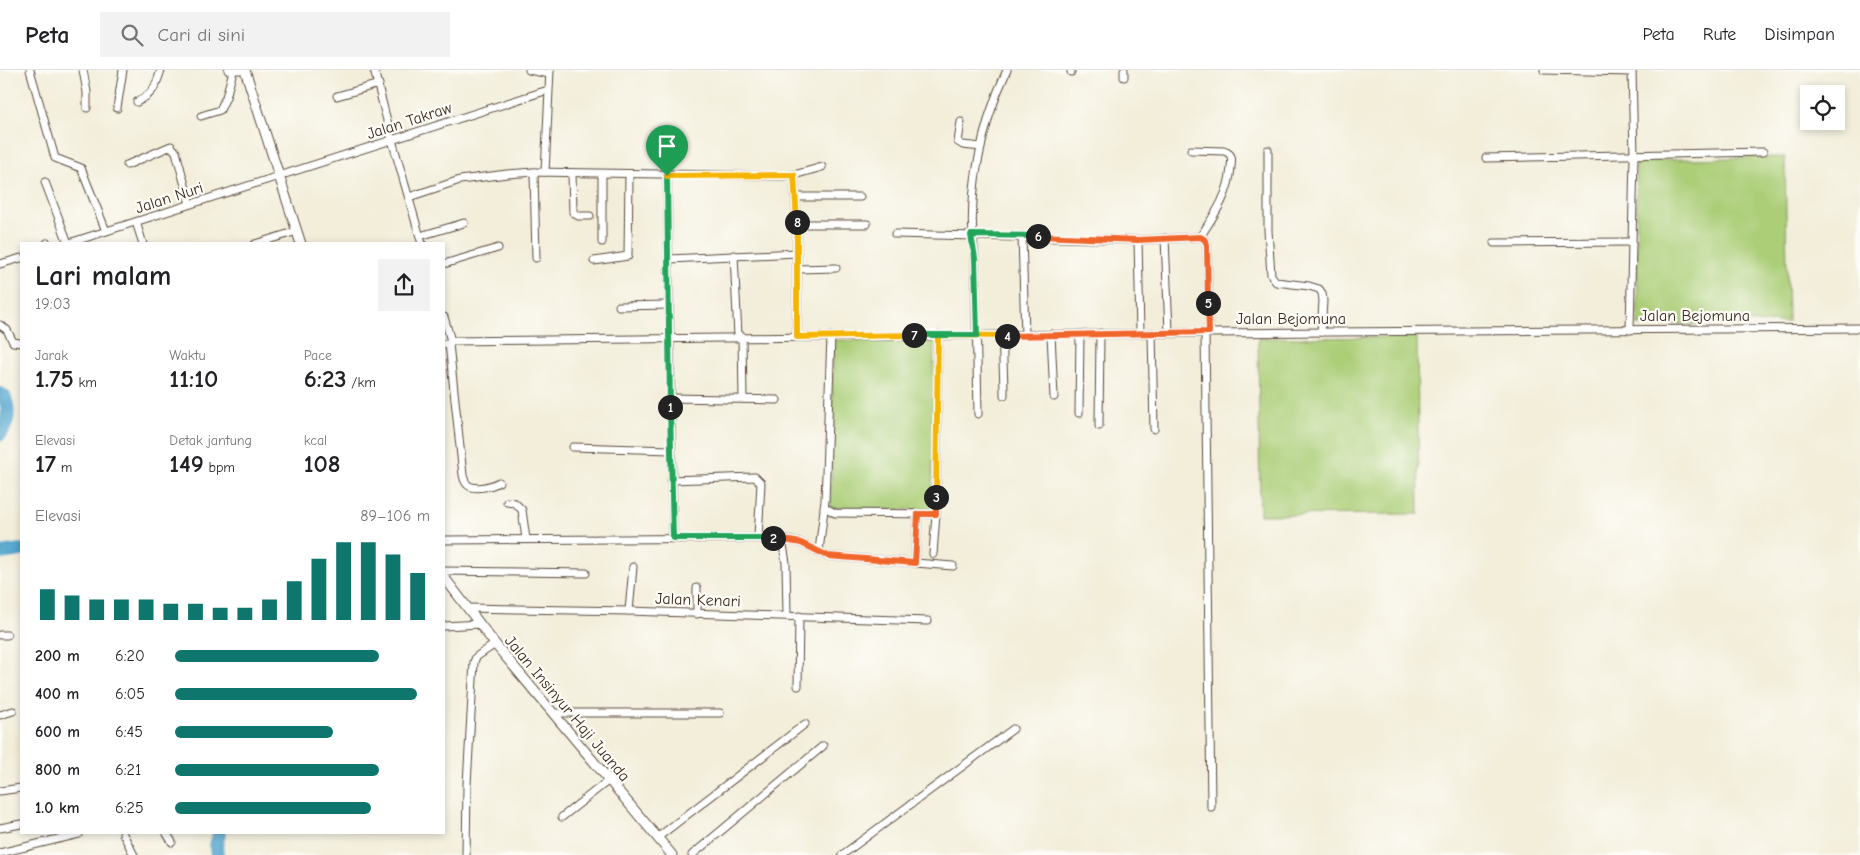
<!DOCTYPE html>
<html lang="id">
<meta charset="utf-8">
<style>
:root{--surface:#fff;--page:#f2f2f2;--text:#202124;--muted:#757577;--line:#e0e0e0;--accent:#0f766e}
body{margin:0;font-family:"Comic Neue",sans-serif;background:var(--page);color:var(--text);height:100vh;display:flex;flex-direction:column;font-size:19px;white-space:nowrap}
*{box-sizing:border-box;margin:0}
p{font-size:16px;color:var(--muted)}
.icon{flex:none;width:28px;height:28px;fill:none;stroke:currentColor;stroke-width:2;stroke-linecap:round;stroke-linejoin:round}
.map{position:relative;flex:1;overflow:hidden}
.side{position:absolute;left:20px;top:172px;width:425px;height:592px;display:flex;flex-direction:column;background:var(--surface);border-radius:0px;box-shadow:0 2px 8px #0003}
.side>*{flex:none}
.buttons{position:absolute;left:1800px;top:15px;display:grid;gap:10px}
.buttons a{display:grid;place-items:center;width:45px;height:45px;border-radius:0px;background:var(--surface);box-shadow:0 2px 8px #0003;font-size:25px}
.pin{position:absolute;display:grid;place-items:center;width:42px;height:42px;color:#fff;margin:-51px -21px;border-radius:50% 50% 50% 0;rotate:-45deg;box-shadow:0 0 5px #0007}
.pin .icon{rotate:45deg}
.km{position:absolute;width:25px;height:25px;margin:-12px;border-radius:50%;background:#222;color:#fff;font-size:14px;line-height:25px;text-align:center}
.round{display:grid;place-items:center;flex:none;width:52px;height:52px;border-radius:0px;background:var(--page)}
.head{display:flex;align-items:center;justify-content:space-between;height:85px;padding:0 15px}
h1{font-size:28px;font-weight:700;line-height:38px}
.stats{display:grid;grid-template-columns:repeat(3,1fr);gap:8px;height:85px;padding:5px 15px}
.stats div{display:grid;align-content:center}
.stats b{font-size:25px;font-weight:700}
.stats small{font-size:14px;font-weight:400}
.stats p{font-size:14px}
.chart{height:140px;padding:10px 15px}
.chart p{display:flex;justify-content:space-between}
.chart svg{width:100%;height:90px;margin-top:5px;stroke:var(--accent);stroke-width:6}
ul{padding:0 15px;list-style:none;font-size:16px}
li{display:grid;grid-template-columns:80px 60px 1fr;align-items:center;height:38px}
li i{height:12px;border-radius:6px;background:var(--accent)}
header{display:flex;align-items:center;gap:30px;box-sizing:border-box;height:70px;padding:0 25px;background:var(--surface);border-bottom:1px solid var(--line)}
header strong{font-size:24px}
nav{display:flex;gap:28px;margin-inline-start:auto;font-size:18px}
.search{width:350px;height:45px;background:var(--page);display:flex;align-items:center;gap:12px;box-sizing:border-box;padding:0 18px;border-radius:0px;color:var(--muted);font-size:19px}
.map>svg:first-child{display:block}
.park{fill:#abce77;stroke:#737c4a}
.lines{fill:none;stroke-linecap:round;stroke-linejoin:round}
.river{stroke:#51a4cd;stroke-width:14}
.minor-casing{stroke:#57473a;stroke-width:9}
.tertiary-casing{stroke:#57473a;stroke-width:11}
.minor{stroke:#fff;stroke-width:7}
.tertiary{stroke:#fff;stroke-width:9}
.split-1-casing{stroke:#fff;stroke-width:10}
.split-2-casing{stroke:#fff;stroke-width:10}
.split-3-casing{stroke:#fff;stroke-width:10}
.split-4-casing{stroke:#fff;stroke-width:10}
.split-5-casing{stroke:#fff;stroke-width:10}
.split-6-casing{stroke:#fff;stroke-width:10}
.split-7-casing{stroke:#fff;stroke-width:10}
.split-8-casing{stroke:#fff;stroke-width:10}
.split-9-casing{stroke:#fff;stroke-width:10}
.split-1{stroke:#22a559;stroke-width:6}
.split-2{stroke:#22a559;stroke-width:6}
.split-3{stroke:#f0652b;stroke-width:6}
.split-4{stroke:#f5b400;stroke-width:6}
.split-5{stroke:#f0652b;stroke-width:6}
.split-6{stroke:#f0652b;stroke-width:6}
.split-7{stroke:#22a559;stroke-width:6}
.split-8{stroke:#f5b400;stroke-width:6}
.split-9{stroke:#f5b400;stroke-width:6}
.labels{text-anchor:middle;stroke-width:4.5;stroke-linejoin:round;paint-order:stroke}
.street-label{font-size:16px;fill:#3b2a1e;stroke:#fdfcf7}
</style>
<header>
<strong>Peta</strong>
<div class="search"><svg class="icon" aria-label="search" viewBox="0 0 24 24"><circle cx="10" cy="10" r="6"/><path d="M15 15l6 6"/></svg>Cari di sini</div>
<nav><a>Peta</a><a>Rute</a><a>Disimpan</a></nav>
</header>
<div class="map">
<svg width="1860" height="785" viewBox="0 0 1860 785">
<rect width="100%" height="100%" fill="#fdfcf7"/>
<filter id="ink" filterUnits="userSpaceOnUse"><feTurbulence type="fractalNoise" baseFrequency=".02" numOctaves="2"/><feDisplacementMap in="SourceGraphic" scale="10" xChannelSelector="R" yChannelSelector="G"/><feConvolveMatrix kernelMatrix="1 2 1 2 8 2 1 2 1" color-interpolation-filters="sRGB"/></filter>
<filter id="wash" filterUnits="userSpaceOnUse"><feTurbulence type="fractalNoise" baseFrequency=".0096" numOctaves="4" result="noise"/><feDisplacementMap in="SourceGraphic" scale="20" xChannelSelector="R" yChannelSelector="G"/><feGaussianBlur stdDeviation="1.12" result="paint"/><feColorMatrix in="noise" values="0 0 0 0 0 0 0 0 0 0 0 0 0 0 0 0 0 1.4 0 .05"/><feComposite in="paint" operator="in"/></filter>
<g filter="url(#wash)">
<rect width="100%" height="100%" fill="#f3eeda"/>
<g class="park">
<path d="M1785 87 1788 252 1638 255 1636 90Z"/>
<path d="M1417 267 1419 444 1260 445 1258 268Z"/>
<path d="M833 270 934 271 932 440 831 438Z"/>
</g>
<g class="lines">
<g class="river">
<path d="M0 324 4 326C10 340 9 352 0 364"/>
<path d="M0 483 21 480"/>
<path d="M217 785 216 776 219 764"/>
</g>
</g>
</g>
<g filter="url(#ink)">
<g class="lines">
<g class="minor-casing">
<g id="minor">
<path d="M30 0 55 88 81 98 106 161"/>
<path d="M83 0 87 22V38"/>
<path d="M228 0H240"/>
<path d="M374 0 392 70 422 174"/>
<path d="M529 0 549 4"/>
<path d="M1544 0 1632 2"/>
<path d="M1071 2V0"/>
<path d="M1124 7V0"/>
<path d="M337 26 379 14"/>
<path d="M137 32C154 23 155 18 161 0"/>
<path d="M117 38 123 0"/>
<path d="M201 46 220 40 226 27 233 1"/>
<path d="M961 52 958 72 963 75 981 77"/>
<path d="M1191 80 1224 81C1233 84 1232 89 1231 97 1229 125 1215 144 1200 167"/>
<path d="M1268 80V160L1271 205 1276 212 1309 216 1319 219 1322 223 1323 231 1321 262"/>
<path d="M1486 88 1763 82"/>
<path d="M127 95 171 76 176 82 190 134"/>
<path d="M534 102 536 188"/>
<path d="M545 102 550 0"/>
<path d="M572 103 573 142 578 146H590"/>
<path d="M667 105 673 468"/>
<path d="M794 105 797 154V267"/>
<path d="M45 112 68 173"/>
<path d="M409 127 460 110 507 104 534 102 782 106 794 105 822 97"/>
<path d="M795 127H860"/>
<path d="M136 152 143 174"/>
<path d="M797 154H867"/>
<path d="M895 164 1138 170 1200 167 1204 169 1207 174 1209 262"/>
<path d="M420 166 464 153"/>
<path d="M1022 166 1025 265"/>
<path d="M1165 168 1169 262"/>
<path d="M1138 170 1140 263"/>
<path d="M602 172V105"/>
<path d="M47 173 48 174"/>
<path d="M1494 173 1632 172"/>
<path d="M66 174 548 20"/>
<path d="M255 174 297 161"/>
<path d="M734 185 738 266"/>
<path d="M669 189 797 183"/>
<path d="M594 191 628 186 629 105"/>
<path d="M0 194 21 188"/>
<path d="M444 194 498 178"/>
<path d="M797 199 836 198"/>
<path d="M619 236 669 235"/>
<path d="M444 247 451 271"/>
<path d="M0 255 7 260 13 272 21 273"/>
<path d="M1630 260 1634 86 1632 0"/>
<path d="M1205 262 1211 737"/>
<path d="M1152 263 1154 359"/>
<path d="M1051 264 1054 327"/>
<path d="M742 266 743 329"/>
<path d="M1003 266C1002 286 1004 305 1004 325"/>
<path d="M444 274H449L451 271C921 264 1390 262 1860 258"/>
<path d="M449 274 463 405C463 406 465 412 466 413 472 422 492 416 499 412"/>
<path d="M670 328 777 330"/>
<path d="M1079 343 1080 264"/>
<path d="M978 344 975 188C966 127 981 56 1007 0"/>
<path d="M1099 356 1100 263"/>
<path d="M573 377 671 380"/>
<path d="M671 410 755 407 761 413 758 468"/>
<path d="M507 432 515 433 522 440 526 469"/>
<path d="M824 437 835 443 936 444"/>
<path d="M782 469 786 493 787 545"/>
<path d="M444 470 777 468 801 473 828 486 953 496"/>
<path d="M819 481 825 431 831 266"/>
<path d="M933 484 936 444 938 265"/>
<path d="M915 493 918 444"/>
<path d="M444 501 586 503"/>
<path d="M467 538 629 541 928 551"/>
<path d="M629 541 633 497"/>
<path d="M697 544V518"/>
<path d="M444 556 480 554"/>
<path d="M0 565H7"/>
<path d="M798 616 799 546"/>
<path d="M553 643H720"/>
<path d="M0 645 13 641"/>
<path d="M0 721 21 718"/>
<path d="M562 747 609 710"/>
<path d="M0 758 21 754"/>
<path d="M123 764 134 785"/>
<path d="M167 764 172 772"/>
<path d="M657 768 805 654"/>
<path d="M0 783 79 764"/>
<path d="M466 785 467 714 474 592 476 587 495 574"/>
<path d="M692 785 823 676"/>
<path d="M842 785 1013 659"/>
</g>
</g>
<g class="tertiary-casing">
<g id="tertiary">
<path d="M245 0 301 174"/>
<path d="M444 507 495 574 672 785"/>
</g>
</g>
<use href="#minor" class="minor"/>
<use href="#tertiary" class="tertiary"/>
</g>
</g>
<g class="lines" filter="url(#ink)">
<g class="split-1-casing">
<path id="split-1" d="M667 106 670 337"/>
</g>
<g class="split-2-casing">
<path id="split-2" d="M670 337 673 468H773"/>
</g>
<g class="split-3-casing">
<path id="split-3" d="M773 468 801 473 828 486 915 493 918 444H936V427"/>
</g>
<g class="split-4-casing">
<path id="split-4" d="M936 427 938 265 1007 266"/>
</g>
<g class="split-5-casing">
<path id="split-5" d="M1007 266 1209 262 1208 233"/>
</g>
<g class="split-6-casing">
<path id="split-6" d="M1038 166 1138 170 1200 167 1204 169 1207 174 1208 233"/>
</g>
<g class="split-7-casing">
<path id="split-7" d="M914 265H977L975 188 971 165 1038 166"/>
</g>
<g class="split-8-casing">
<path id="split-8" d="M797 152V267L914 265"/>
</g>
<g class="split-9-casing">
<path id="split-9" d="M667 106 794 105 797 152"/>
</g>
<use href="#split-1" class="split-1"/>
<use href="#split-2" class="split-2"/>
<use href="#split-3" class="split-3"/>
<use href="#split-4" class="split-4"/>
<use href="#split-5" class="split-5"/>
<use href="#split-6" class="split-6"/>
<use href="#split-7" class="split-7"/>
<use href="#split-8" class="split-8"/>
<use href="#split-9" class="split-9"/>
</g>
<g class="labels">
<g class="street-label">
<text transform="translate(409 50) rotate(-18)" y="6">Jalan Takraw</text>
<text transform="translate(169 127) rotate(-18)" y="6">Jalan Nuri</text>
<text x="1695" y="251">Jalan Bejomuna</text>
<text x="1291" y="254">Jalan Bejomuna</text>
<text transform="translate(698 529) rotate(2)" y="6">Jalan Kenari</text>
<text transform="translate(568 638) rotate(50)" y="6">Jalan Insinyur Haji Juanda</text>
</g>
</g>
</svg>
<div class="buttons">
<a><svg class="icon" aria-label="locate" viewBox="0 0 24 24"><circle cx="12" cy="12" r="6"/><path d="M12 2v4M12 18v4M2 12h4M18 12h4"/></svg></a>
</div>
<div class="pin" style="left:667px;top:106px;background:#1e9e55"><svg class="icon" aria-label="arrive" viewBox="0 0 24 24"><path d="M6 21V4h12l-3 4 3 4H6"/></svg></div>
<b class="km" style="left:670px;top:337px">1</b>
<b class="km" style="left:773px;top:468px">2</b>
<b class="km" style="left:936px;top:427px">3</b>
<b class="km" style="left:1007px;top:266px">4</b>
<b class="km" style="left:1208px;top:233px">5</b>
<b class="km" style="left:1038px;top:166px">6</b>
<b class="km" style="left:914px;top:265px">7</b>
<b class="km" style="left:797px;top:152px">8</b>
<section class="side">
<div class="head"><div><h1>Lari malam</h1><p>19:03</p></div><a class="round"><svg class="icon" aria-label="share" viewBox="0 0 24 24"><path d="M12 15V3M7 8l5-5 5 5M5 13v7h14v-7"/></svg></a></div>
<div class="stats">
<div><p>Jarak</p><b>1.75<small> km</small></b></div>
<div><p>Waktu</p><b>11:10</b></div>
<div><p>Pace</p><b>6:23<small> /km</small></b></div>
</div>
<div class="stats">
<div><p>Elevasi</p><b>17<small> m</small></b></div>
<div><p>Detak jantung</p><b>149<small> bpm</small></b></div>
<div><p>kcal</p><b>108</b></div>
</div>
<div class="chart"><p><span>Elevasi</span>89–106 m</p>
<svg viewBox="0 0 160 44" preserveAspectRatio="none"><path d="M5 44V29M15 44V32M25 44V34M35 44V34M45 44V34M55 44V36M65 44V36M75 44V38M85 44V38M95 44V34M105 44V25M115 44V14M125 44V6M135 44V6M145 44V12M155 44V21"/></svg>
</div>
<ul>
<li><b>200 m</b>6:20<i style="width:80%"></i></li>
<li><b>400 m</b>6:05<i style="width:95%"></i></li>
<li><b>600 m</b>6:45<i style="width:62%"></i></li>
<li><b>800 m</b>6:21<i style="width:80%"></i></li>
<li><b>1.0 km</b>6:25<i style="width:77%"></i></li>
</ul>
</section>
</div>
